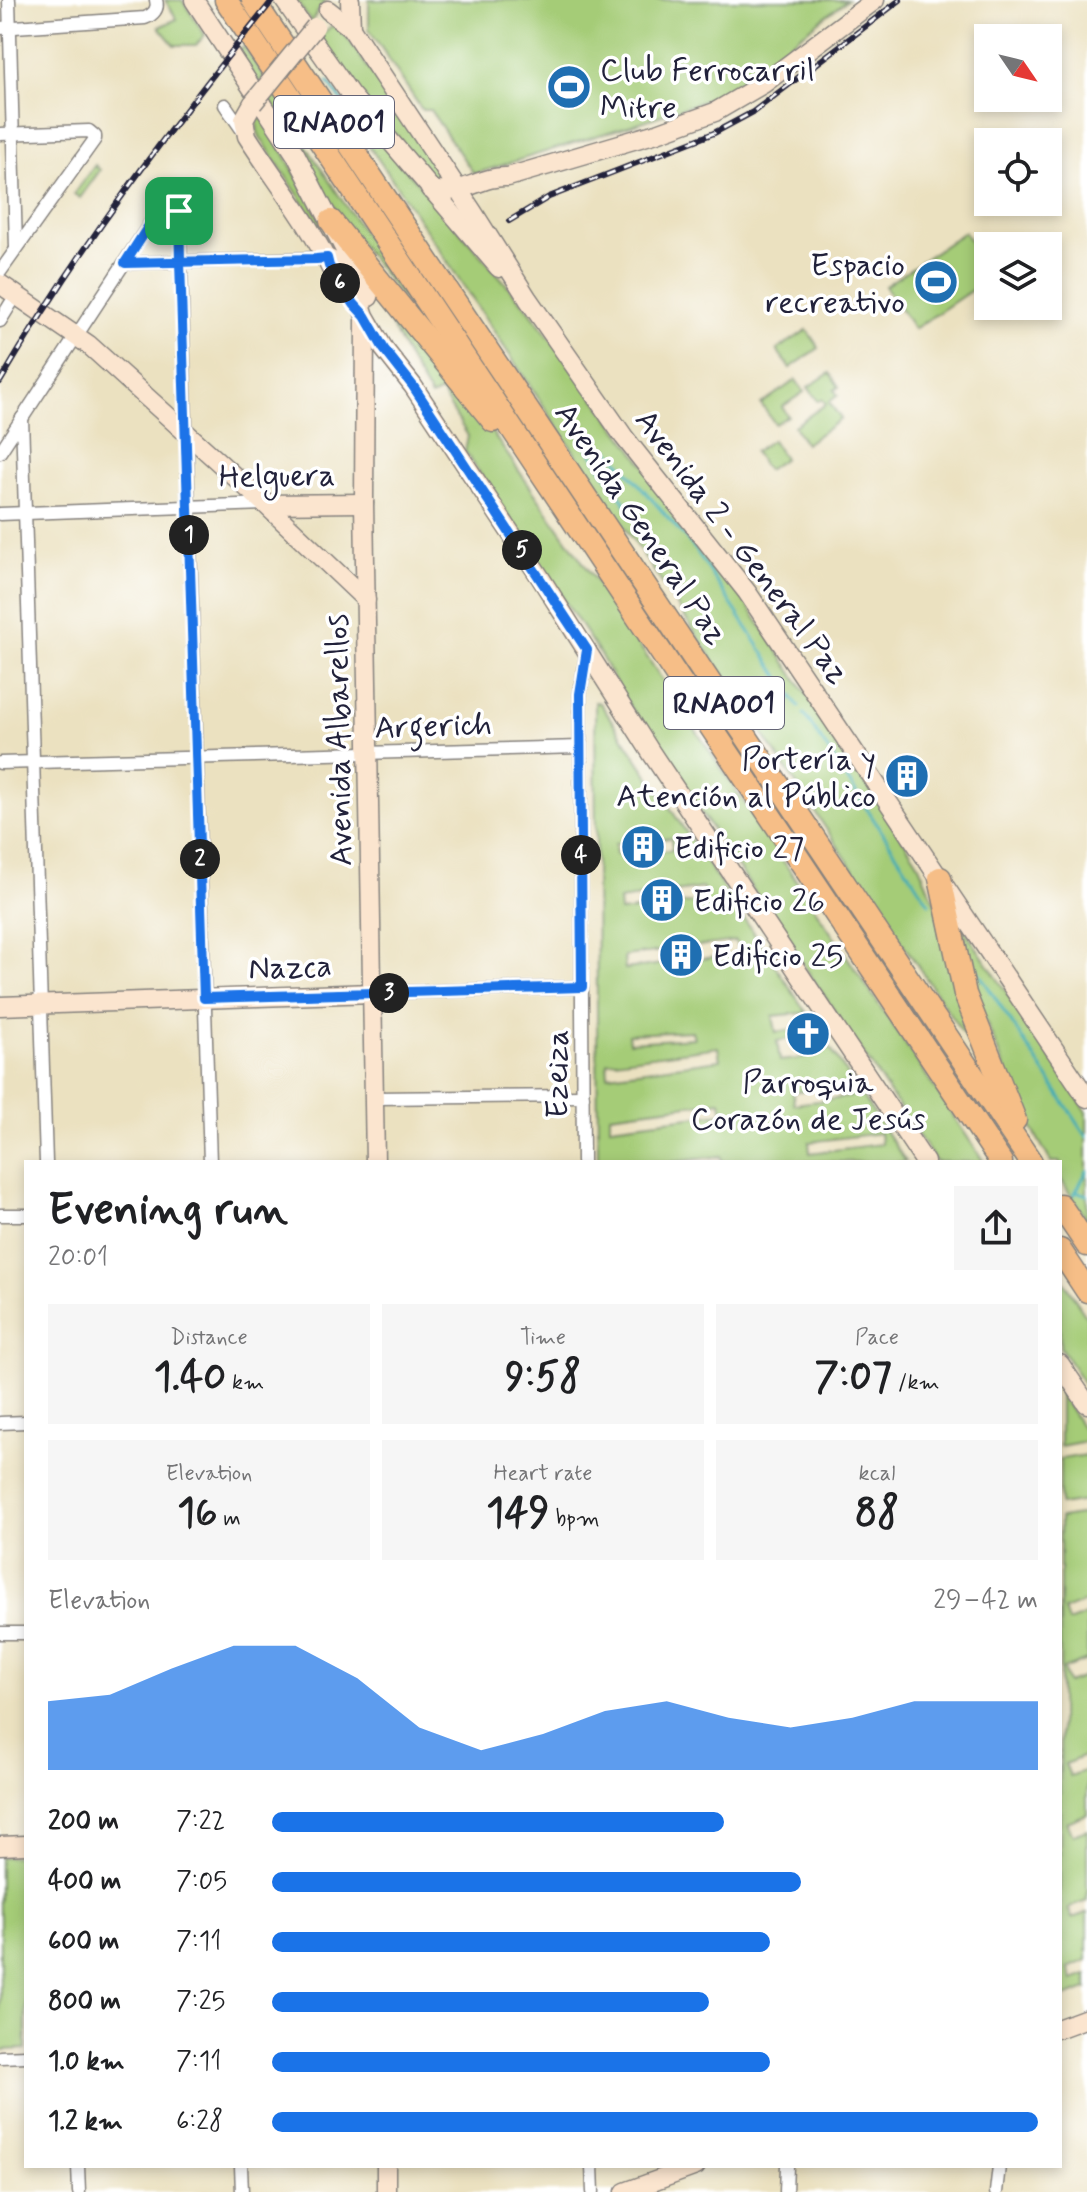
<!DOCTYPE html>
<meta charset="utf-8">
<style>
:root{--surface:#fff;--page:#f6f6f6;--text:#202124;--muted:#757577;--accent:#1a73e8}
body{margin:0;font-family:Mynerve,sans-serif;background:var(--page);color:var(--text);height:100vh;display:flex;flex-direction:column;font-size:30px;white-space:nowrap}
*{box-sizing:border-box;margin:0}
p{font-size:26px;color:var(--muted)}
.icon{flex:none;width:44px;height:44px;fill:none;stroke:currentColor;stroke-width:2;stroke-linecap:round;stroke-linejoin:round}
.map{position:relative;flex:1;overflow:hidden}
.side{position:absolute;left:24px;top:1160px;width:1038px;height:1008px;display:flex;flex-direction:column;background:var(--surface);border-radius:0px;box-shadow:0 4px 12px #0003}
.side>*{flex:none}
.needle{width:52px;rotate:125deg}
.controls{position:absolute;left:974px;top:24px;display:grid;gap:16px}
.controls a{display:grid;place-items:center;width:88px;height:88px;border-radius:0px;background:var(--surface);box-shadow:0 4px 12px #0003;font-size:40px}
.pin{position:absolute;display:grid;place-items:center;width:68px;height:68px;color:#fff;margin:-34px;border-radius:16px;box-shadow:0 4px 12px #0006}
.km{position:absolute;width:40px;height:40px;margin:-20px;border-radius:50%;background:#222;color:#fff;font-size:22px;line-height:40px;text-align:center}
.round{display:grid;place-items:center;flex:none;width:84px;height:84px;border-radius:0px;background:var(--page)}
.overview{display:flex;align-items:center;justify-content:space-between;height:136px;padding:0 24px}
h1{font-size:44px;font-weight:800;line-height:60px}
.figures{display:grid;grid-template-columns:repeat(3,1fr);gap:12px;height:136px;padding:8px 24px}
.figures div{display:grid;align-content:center;border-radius:0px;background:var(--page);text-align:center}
.figures b{font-size:40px;font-weight:800}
.figures small{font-size:22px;font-weight:400}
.figures p{font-size:22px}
.chart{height:224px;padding:16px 24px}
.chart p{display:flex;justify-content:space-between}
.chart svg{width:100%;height:144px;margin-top:8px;fill:var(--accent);opacity:.7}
ul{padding:0 24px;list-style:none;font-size:26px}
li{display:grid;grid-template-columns:128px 96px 1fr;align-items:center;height:60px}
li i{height:20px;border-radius:10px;background:var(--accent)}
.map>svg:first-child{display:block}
.green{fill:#a5cc77;stroke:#647759;stroke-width:2;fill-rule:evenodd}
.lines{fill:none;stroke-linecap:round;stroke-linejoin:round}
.stream{stroke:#3aabb5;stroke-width:3}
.street-casing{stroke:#86827e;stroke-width:15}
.secondary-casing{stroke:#86827e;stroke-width:21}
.highway-casing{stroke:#86827e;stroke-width:25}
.street{stroke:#fff;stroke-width:12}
.secondary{stroke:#fbe5cf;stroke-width:18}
.highway{stroke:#f6be87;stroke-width:22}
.rail-casing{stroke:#22223b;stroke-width:6}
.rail{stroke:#fff;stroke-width:3;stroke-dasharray:9;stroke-linecap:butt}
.secondary-bridge-casing{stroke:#86827e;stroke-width:21;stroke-linecap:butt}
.secondary-bridge{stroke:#fbe5cf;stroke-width:18}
.route-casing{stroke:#fff;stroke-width:16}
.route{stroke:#1a73e8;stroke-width:10}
.labels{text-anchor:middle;stroke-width:7;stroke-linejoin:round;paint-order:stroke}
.shield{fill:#fff;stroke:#646476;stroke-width:2}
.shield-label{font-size:30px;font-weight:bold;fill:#22223b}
.poi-label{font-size:32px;fill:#22223b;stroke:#fff;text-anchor:start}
.street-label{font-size:32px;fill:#22223b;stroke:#fff}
</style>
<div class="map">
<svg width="1087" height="2192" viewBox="0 0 1087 2192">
<rect width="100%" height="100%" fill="#fff"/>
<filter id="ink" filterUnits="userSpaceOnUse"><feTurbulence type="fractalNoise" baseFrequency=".0125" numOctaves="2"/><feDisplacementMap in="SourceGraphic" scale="16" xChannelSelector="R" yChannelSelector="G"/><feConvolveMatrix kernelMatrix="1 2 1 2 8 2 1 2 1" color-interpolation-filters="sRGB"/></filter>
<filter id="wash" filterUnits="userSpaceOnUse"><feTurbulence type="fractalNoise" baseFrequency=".006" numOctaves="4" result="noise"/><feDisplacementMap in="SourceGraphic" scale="32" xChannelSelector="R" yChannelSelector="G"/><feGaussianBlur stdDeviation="1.8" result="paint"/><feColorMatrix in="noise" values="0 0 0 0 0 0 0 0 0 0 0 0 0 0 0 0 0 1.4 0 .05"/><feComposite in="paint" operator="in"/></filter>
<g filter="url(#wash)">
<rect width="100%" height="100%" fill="#ebe1c0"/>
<g class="green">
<path d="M165 0H182L205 35 196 45H174L159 27 177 19Z"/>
<path d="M296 0H326L311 22Z"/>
<path d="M369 0H847L744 78 718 96 641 122 474 174 430 110H422L369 29Z"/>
<path d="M331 26 336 27 345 34 448 186 443 189 358 94 319 38Z"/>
<path d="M244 46 264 77 259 83 238 52Z"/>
<path d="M276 94 305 144 435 341 341 219 270 100Z"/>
<path d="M345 100 529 310 742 597 917 861 935 903 980 1059 388 173 340 106Z"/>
<path d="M259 113 280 146 322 223 318 225 260 137C256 129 256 121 259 113Z"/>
<path d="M95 165 100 170 80 198 74 194Z"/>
<path d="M964 232 988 268V279L914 329 885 286Z"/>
<path d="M374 292 484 421 603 591 984 1162H936L622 695 601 656 465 451 468 436 441 392 431 397 409 360Z"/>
<path d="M807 330 819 348 790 368 777 350Z"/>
<path d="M830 373 839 387 834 390 838 395 829 402 841 419 805 444 794 426 826 404 822 399 818 401 808 387Z"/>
<path d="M796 380 804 392 782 407 788 416 775 424 761 404Z"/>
<path d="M772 440 784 458 767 470 754 452Z"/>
<path d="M595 702 600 703 906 1162H723L721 1156 674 1162H598ZM671 838 672 850 616 855 615 844ZM703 888 705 901 620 912 619 900ZM736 941 738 954 625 969 624 956ZM802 1013 808 1015 811 1020V1026L813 1027 814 1039 822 1041 824 1046C816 1060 795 1059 780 1061L777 1041 803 1037 802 1028 776 1032 773 1016ZM692 1031 694 1038 629 1042 628 1034ZM718 1047 720 1060 608 1075 607 1062ZM849 1084 851 1097 794 1104 793 1092ZM721 1101 723 1113 610 1127V1115ZM880 1133 881 1144 810 1153 809 1142Z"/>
<path d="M956 917 1087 1112V1220L1060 1178V1162H1051L1021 1109 975 994Z"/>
<path d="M1060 1276 1087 1317V1388L1060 1347Z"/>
<path d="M1060 1394 1087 1435V1441L1060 1446Z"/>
<path d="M1087 1455V1501L1060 1505V1459Z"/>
<path d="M1087 1514V1601L1064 1610 1068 1622 1087 1615V1660L1063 1669 1068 1683 1087 1676V1755L1065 1764 1070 1776 1087 1770V1814L1067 1822 1073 1835 1087 1830V1901L1068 1908 1072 1918 1087 1913V1960L1068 1968 1073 1980 1087 1975V1989L1065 1997 1060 1995V1518Z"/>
<path d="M26 1856V2049L0 2050V1857Z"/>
</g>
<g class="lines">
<g class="stream">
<path d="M328 82 343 102"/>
<path d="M579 434 645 533"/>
<path d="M596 459 609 450 695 549 799 707"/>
<path d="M804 714 929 903"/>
<path d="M973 964 1087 1137"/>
<path d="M1076 1191 1087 1195"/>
<path d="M1074 1195 1087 1171"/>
</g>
</g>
</g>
<g filter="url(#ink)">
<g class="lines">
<g class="street-casing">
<g id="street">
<path d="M9 0 16 248"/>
<path d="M0 28 145 18C153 15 159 9 156 0"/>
<path d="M225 105 243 131"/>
<path d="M0 134 89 131 95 136V139L0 272"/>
<path d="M125 263 327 258"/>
<path d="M0 321 16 295"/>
<path d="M22 418 46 1162"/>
<path d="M0 452 161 207 166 203 175 204 179 211 210 1162"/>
<path d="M0 514 265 504"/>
<path d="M0 763 580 747"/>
<path d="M373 993 582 987"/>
<path d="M374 1098 583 1096"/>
<path d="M583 1162 580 694 587 650"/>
<path d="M0 1215H26"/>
<path d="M0 1423 26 1422"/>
<path d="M0 1633H26"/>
<path d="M0 2057 26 2056"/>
<path d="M78 2166 79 2192"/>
<path d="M241 2166 242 2192"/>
<path d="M592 2166 593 2192"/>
<path d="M786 2192 787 2166"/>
<path d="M996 2192 999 2166"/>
</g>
</g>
<g class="secondary-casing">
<g id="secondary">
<path d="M194 0 296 155 369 297"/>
<path d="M284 0 350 94 499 268"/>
<path d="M350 0 351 28"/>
<path d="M328 10 351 28 473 212 528 299 624 437 747 592 1087 1098"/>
<path d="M253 103 244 119 247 136C275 180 310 223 331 269"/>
<path d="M430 189C458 199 480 175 508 177L657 133 715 112 763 84 875 0"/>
<path d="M327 258 335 262 360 301 365 316 384 349 413 386 540 577 652 754 925 1162"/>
<path d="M0 284 89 345 265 504 366 600"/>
<path d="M365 319 364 503 375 1162"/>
<path d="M265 504 364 503"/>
<path d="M0 1006 373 993"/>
<path d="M1060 1364 1087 1404"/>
<path d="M0 1846 26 1845"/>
<path d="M1060 2028 1087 2018"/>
<path d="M386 2166V2192"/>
<path d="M625 2192 696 2166"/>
</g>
</g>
<g class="highway-casing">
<g id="highway">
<path d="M226 0 1001 1162"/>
<path d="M253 0 1031 1162"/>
<path d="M331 221 493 421"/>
<path d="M940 878 965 994 1015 1120"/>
<path d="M1060 1205 1087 1245"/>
<path d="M1060 1250 1087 1291"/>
</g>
</g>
<use href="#street" class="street"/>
<use href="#secondary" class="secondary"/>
<use href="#highway" class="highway"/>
<g class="rail-casing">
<g id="rail">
<path d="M509 221 549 197 714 133 753 112 900 0"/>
<path d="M0 382C80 246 174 122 273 0"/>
</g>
</g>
<use href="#rail" class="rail"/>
<g class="secondary-bridge-casing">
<path id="secondary-bridge" d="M253 103 315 27"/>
</g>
<use href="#secondary-bridge" class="secondary-bridge"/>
</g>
</g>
<g class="lines" filter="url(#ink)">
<g class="route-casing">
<path id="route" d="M179 211 180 262 204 998 582 987 580 694 587 650 413 386 384 349 365 316 354 304 329 266 327 258 316 259 125 263 161 207 171 202 175 204 179 211"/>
</g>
<use href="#route" class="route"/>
</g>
<defs>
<g id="stadium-disc" transform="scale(2.3)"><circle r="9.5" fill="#1f6fb2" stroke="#fff"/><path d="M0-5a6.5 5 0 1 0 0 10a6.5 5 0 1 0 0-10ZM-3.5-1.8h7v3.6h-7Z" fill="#fff"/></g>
<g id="building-disc" transform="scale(2.3)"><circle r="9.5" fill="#1f6fb2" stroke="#fff"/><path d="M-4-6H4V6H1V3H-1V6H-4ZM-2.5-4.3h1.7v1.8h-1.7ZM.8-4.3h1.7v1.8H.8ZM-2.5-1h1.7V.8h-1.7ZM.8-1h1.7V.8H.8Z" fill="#fff"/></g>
<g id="church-disc" transform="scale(2.3)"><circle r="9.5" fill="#1f6fb2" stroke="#fff"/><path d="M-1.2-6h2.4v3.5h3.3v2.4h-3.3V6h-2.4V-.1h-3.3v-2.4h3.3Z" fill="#fff"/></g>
</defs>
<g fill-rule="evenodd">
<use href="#stadium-disc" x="569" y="87"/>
<use href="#stadium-disc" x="936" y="282"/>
<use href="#building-disc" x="907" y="776"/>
<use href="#building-disc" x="643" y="847"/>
<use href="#building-disc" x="662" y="900"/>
<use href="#building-disc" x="681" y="955"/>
<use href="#church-disc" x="808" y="1034"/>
</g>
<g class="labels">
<g class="shield">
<rect x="274" y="96" width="120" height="52" rx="6"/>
<rect x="664" y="677" width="120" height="52" rx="6"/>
</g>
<g class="shield-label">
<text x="334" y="132">RNA001</text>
<text x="724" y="713">RNA001</text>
</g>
<g class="poi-label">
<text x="600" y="80">Club Ferrocarril<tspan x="600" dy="37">Mitre</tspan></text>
<text x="905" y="275" text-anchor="end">Espacio<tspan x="905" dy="37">recreativo</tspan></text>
<text x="876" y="769" text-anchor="end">Portería y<tspan x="876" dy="37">Atención al Público</tspan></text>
<text x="674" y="858">Edificio 27</text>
<text x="693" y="911">Edificio 26</text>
<text x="712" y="966">Edificio 25</text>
<text x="808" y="1092" text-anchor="middle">Parroquia<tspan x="808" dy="37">Corazón de Jesús</tspan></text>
</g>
<g class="street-label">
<text transform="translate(277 475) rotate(-1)" y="11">Helguera</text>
<text transform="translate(642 523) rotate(56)" y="11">Avenida General Paz</text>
<text transform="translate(743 546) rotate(53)" y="11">Avenida 2 - General Paz</text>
<text transform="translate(433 725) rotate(-2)" y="11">Argerich</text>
<text transform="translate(338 740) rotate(-91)" y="11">Avenida Albarellos</text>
<text transform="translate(290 966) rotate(-2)" y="11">Nazca</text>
<text transform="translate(556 1074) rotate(-90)" y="11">Ezeiza</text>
</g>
</g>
</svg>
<div class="controls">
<a><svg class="needle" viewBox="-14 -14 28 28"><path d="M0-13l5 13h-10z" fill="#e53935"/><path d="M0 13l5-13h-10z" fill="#757577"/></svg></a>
<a><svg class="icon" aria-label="locate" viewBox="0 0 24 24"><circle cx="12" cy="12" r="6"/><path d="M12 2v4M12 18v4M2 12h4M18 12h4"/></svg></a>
<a><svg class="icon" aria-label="layers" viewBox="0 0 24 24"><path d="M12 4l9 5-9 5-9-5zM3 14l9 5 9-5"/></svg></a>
</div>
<div class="pin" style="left:179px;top:211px;background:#1e9e55"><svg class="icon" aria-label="arrive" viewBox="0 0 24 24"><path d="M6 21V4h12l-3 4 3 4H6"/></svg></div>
<b class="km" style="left:189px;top:535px">1</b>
<b class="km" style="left:200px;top:859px">2</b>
<b class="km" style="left:389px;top:993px">3</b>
<b class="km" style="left:581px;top:855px">4</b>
<b class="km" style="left:522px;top:550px">5</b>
<b class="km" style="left:340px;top:283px">6</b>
<section class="side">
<div class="overview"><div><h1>Evening run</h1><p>20:01</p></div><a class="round"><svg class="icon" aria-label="share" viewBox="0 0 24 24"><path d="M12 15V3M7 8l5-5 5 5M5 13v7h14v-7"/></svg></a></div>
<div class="figures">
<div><p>Distance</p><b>1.40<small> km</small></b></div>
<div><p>Time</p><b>9:58</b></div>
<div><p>Pace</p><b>7:07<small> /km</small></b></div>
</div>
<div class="figures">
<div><p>Elevation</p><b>16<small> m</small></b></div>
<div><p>Heart rate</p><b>149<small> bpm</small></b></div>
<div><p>kcal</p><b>88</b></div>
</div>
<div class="chart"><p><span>Elevation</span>29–42 m</p>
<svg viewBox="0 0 160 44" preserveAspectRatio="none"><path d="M0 44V23L10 21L20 13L30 6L40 6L50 16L60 31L70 38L80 33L90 26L100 23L110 28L120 31L130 28L140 23L150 23L160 23V44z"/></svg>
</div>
<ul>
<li><b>200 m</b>7:22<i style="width:59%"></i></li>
<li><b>400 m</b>7:05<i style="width:69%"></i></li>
<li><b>600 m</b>7:11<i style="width:65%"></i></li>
<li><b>800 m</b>7:25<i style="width:57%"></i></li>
<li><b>1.0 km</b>7:11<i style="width:65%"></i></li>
<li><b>1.2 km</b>6:28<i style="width:100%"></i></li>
</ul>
</section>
</div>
